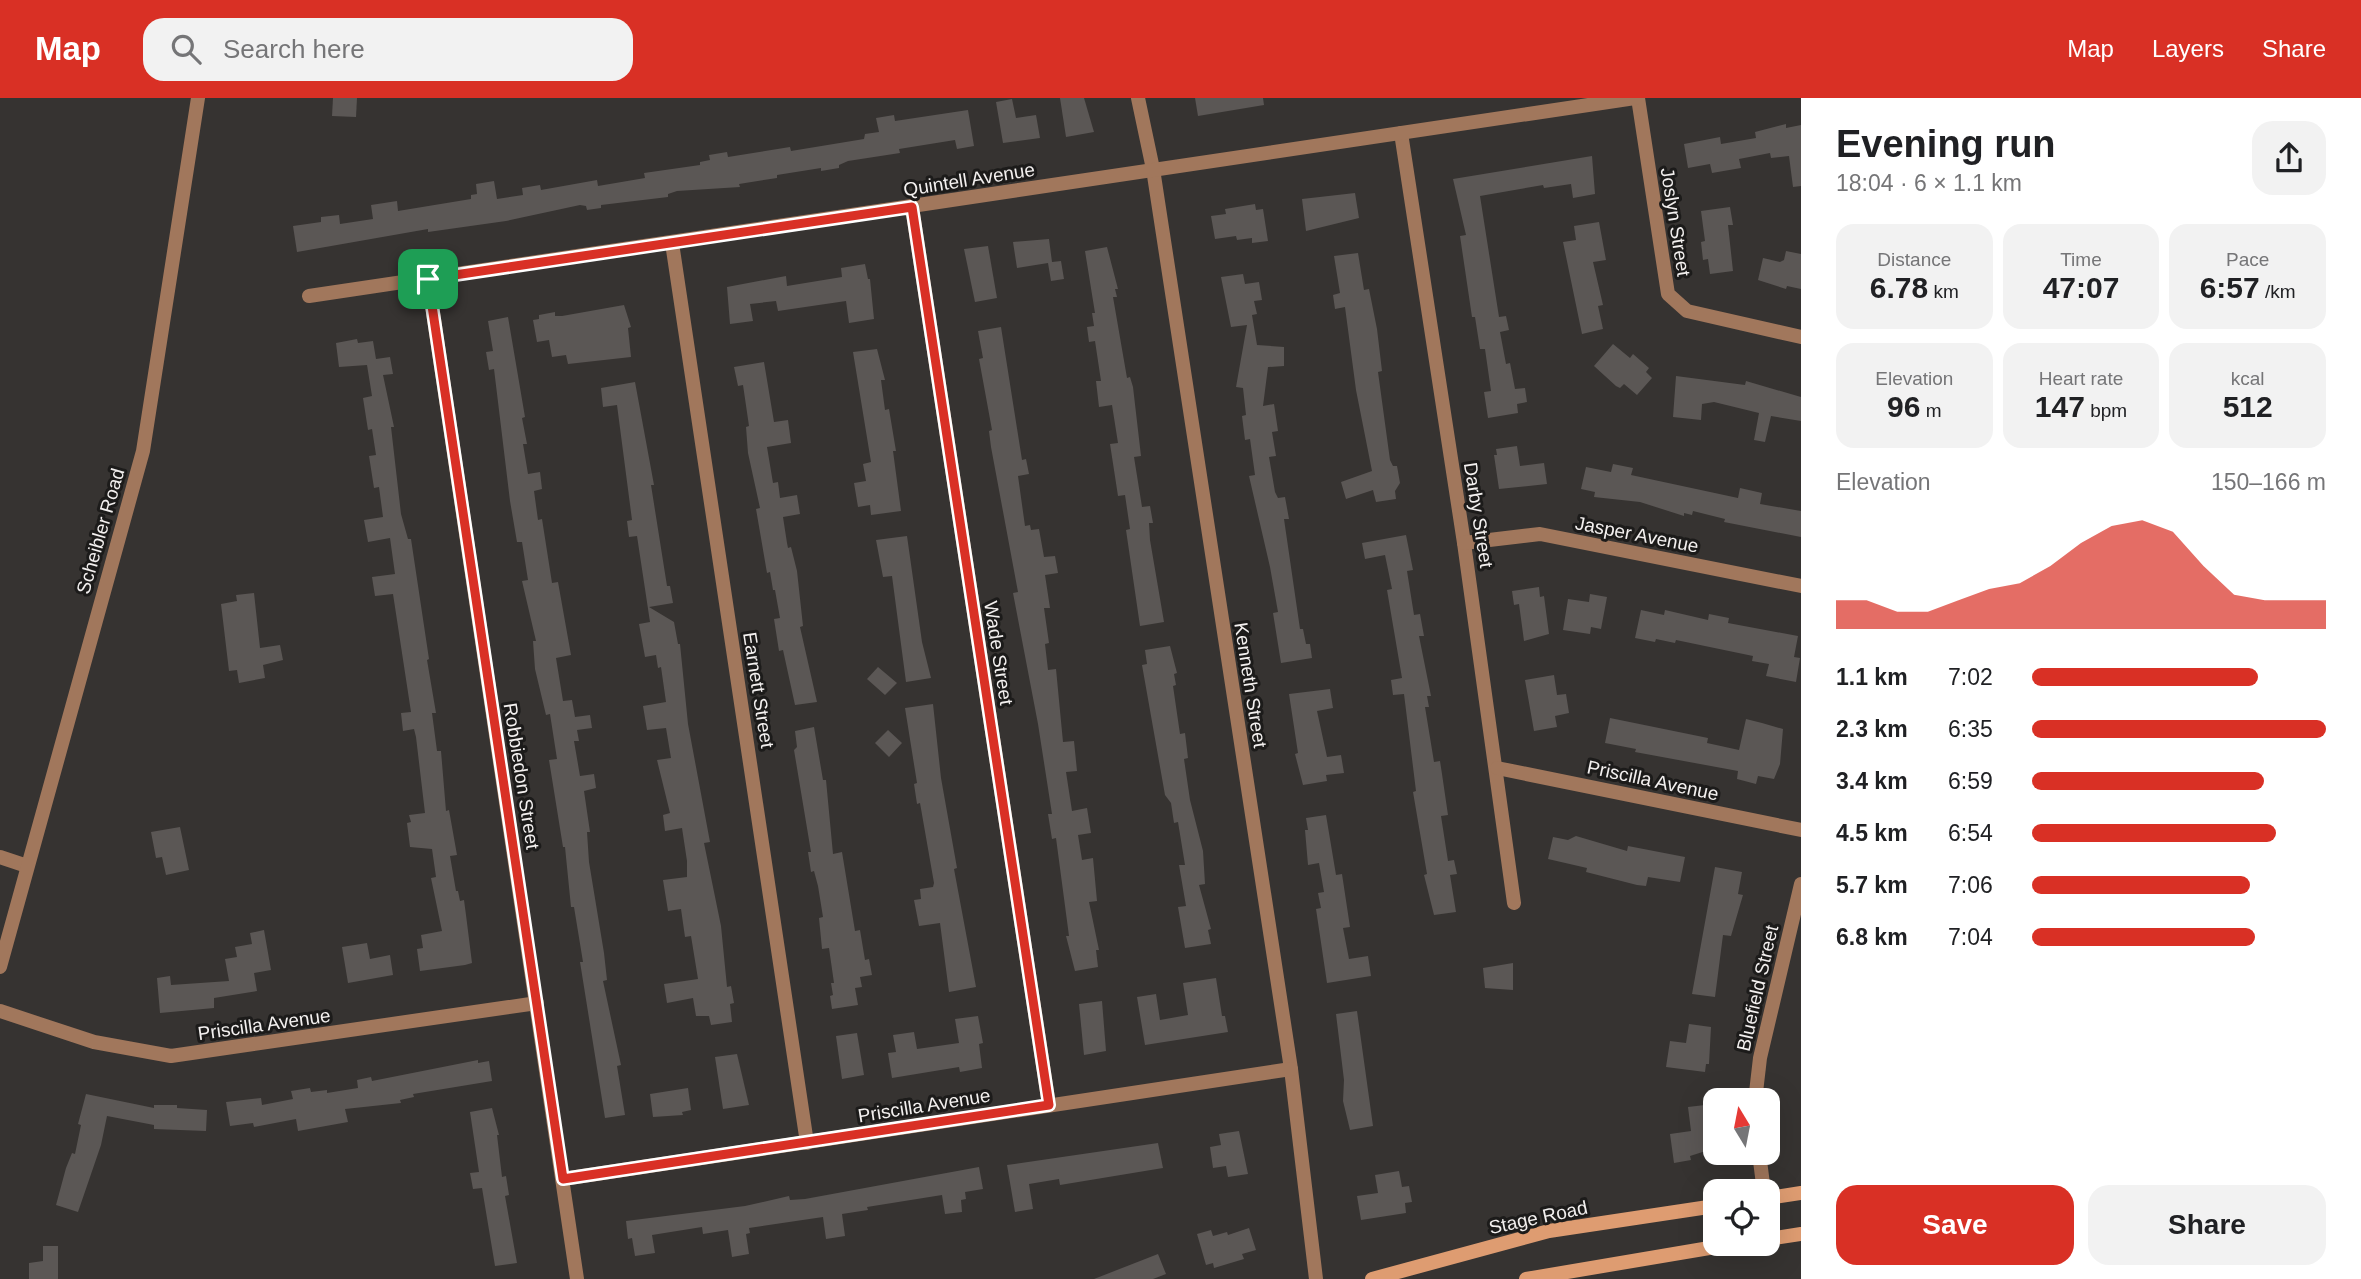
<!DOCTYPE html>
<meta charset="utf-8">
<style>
:root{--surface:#fff;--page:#f2f2f2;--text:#202124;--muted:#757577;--accent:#d93025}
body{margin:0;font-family:Arial,sans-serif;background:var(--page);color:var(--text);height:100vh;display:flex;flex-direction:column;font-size:26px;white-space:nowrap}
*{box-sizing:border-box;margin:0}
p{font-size:23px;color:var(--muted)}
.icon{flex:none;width:38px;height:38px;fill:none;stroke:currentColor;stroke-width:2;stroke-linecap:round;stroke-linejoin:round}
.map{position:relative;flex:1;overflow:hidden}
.details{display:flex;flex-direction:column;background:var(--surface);width:560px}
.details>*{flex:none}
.needle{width:46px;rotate:350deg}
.buttons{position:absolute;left:1703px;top:990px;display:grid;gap:14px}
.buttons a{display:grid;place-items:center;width:77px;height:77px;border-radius:14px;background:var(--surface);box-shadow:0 7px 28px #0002;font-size:35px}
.pin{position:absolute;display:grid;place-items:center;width:60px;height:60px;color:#fff;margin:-30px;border-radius:14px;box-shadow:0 4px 10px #0006}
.round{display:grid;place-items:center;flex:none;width:74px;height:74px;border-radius:21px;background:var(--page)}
.summary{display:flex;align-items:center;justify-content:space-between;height:119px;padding:0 35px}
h1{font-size:38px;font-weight:700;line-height:52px}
.metrics{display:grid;grid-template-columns:repeat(3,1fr);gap:10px;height:119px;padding:7px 35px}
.metrics div{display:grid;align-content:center;border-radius:18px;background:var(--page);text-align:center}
.metrics b{font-size:30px;font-weight:700}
.metrics small{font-size:19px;font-weight:400}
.metrics p{font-size:19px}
.chart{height:196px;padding:14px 35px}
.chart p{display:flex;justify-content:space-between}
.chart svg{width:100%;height:126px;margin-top:7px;fill:var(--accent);opacity:.7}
.button{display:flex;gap:14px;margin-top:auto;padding:14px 35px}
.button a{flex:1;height:80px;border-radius:21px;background:var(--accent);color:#fff;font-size:28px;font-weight:700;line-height:80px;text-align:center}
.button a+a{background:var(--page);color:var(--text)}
ul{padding:0 35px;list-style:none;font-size:23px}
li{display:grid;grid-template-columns:112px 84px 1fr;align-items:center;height:52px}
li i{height:18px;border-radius:9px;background:var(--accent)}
header{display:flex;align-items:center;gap:42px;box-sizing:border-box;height:98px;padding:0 35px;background:var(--accent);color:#fff}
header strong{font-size:33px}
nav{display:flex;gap:38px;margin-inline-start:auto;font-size:24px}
.search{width:490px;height:63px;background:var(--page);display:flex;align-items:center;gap:18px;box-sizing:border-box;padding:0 24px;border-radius:21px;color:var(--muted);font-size:26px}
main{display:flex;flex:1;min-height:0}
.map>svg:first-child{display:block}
.building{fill:#5b5755}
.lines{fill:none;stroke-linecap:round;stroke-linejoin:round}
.minor{stroke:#a1775c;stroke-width:14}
.secondary{stroke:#de9c71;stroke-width:14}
.route-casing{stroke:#fff;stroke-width:14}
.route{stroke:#d93025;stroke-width:9}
.labels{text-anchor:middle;stroke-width:6;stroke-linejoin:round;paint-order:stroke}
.street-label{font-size:19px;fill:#f3f0ef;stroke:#1c1b1a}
</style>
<header>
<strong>Map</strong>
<div class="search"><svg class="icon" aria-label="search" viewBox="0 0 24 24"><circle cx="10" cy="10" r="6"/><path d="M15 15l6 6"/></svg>Search here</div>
<nav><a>Map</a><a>Layers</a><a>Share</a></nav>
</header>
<main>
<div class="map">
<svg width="1801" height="1181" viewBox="0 0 1801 1181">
<rect width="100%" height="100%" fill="#363331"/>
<g class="building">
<path d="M333 0H357L356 19 332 18Z"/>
<path d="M1060 0H1084L1094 34 1066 39Z"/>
<path d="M1195 0H1263L1264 7 1198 18Z"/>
<path d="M1012 1 1016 20 1036 17 1040 40 1003 45 996 4Z"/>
<path d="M968 12 974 48 957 51 955 42 899 51 900 55 848 63 839 67V70L821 73V70L777 77V80L739 86 740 89 677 93 668 96V99L601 107V110L587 112 586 108 580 107 506 123 428 134V131L297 154 293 128 321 124V119L339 117 340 126 373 121 371 107 397 103 398 113 471 101V97L477 96 476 86 494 83 497 101 523 97 522 90 540 87 541 92 597 82 598 88 645 80 644 75 700 67V64L710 62 709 57 727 54 728 59 790 49 791 53 864 41 865 36 879 34 876 20 894 17 895 23Z"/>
<path d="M1786 26V30L1801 27V88L1793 89 1789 58 1771 60 1770 55 1739 61 1741 70 1712 75 1710 66 1688 70 1684 46 1720 39 1721 46 1756 40 1755 34Z"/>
<path d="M1592 58 1595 96 1573 100 1571 86 1544 90 1543 87 1480 98 1499 219 1506 218 1509 232 1500 234 1506 266 1510 265 1515 291 1525 290 1527 304 1517 306 1518 315 1488 320 1484 294 1491 293 1485 251H1480L1475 219H1472L1460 138 1466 137 1453 81Z"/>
<path d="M1355 95 1359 120 1306 133 1302 101Z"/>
<path d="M1255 106 1256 112 1263 111 1268 143 1252 145V140L1237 142 1236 138 1215 141 1211 118 1226 116 1225 111Z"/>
<path d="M1730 109 1733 127H1728L1733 173 1710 176 1708 161 1703 162 1701 144 1705 143 1701 113Z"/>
<path d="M1599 124 1606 162 1593 164 1603 207 1598 208 1603 231 1582 236 1563 144 1576 142 1574 128Z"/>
<path d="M1049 141 1052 164 1061 163 1064 181 1051 183 1048 165 1017 170 1013 144Z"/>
<path d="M988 148 997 200 975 204 964 151Z"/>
<path d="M1107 149 1118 191H1115L1117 199H1113L1127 280 1130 279 1133 289 1141 358 1134 359 1142 409 1150 408 1153 425H1149L1150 442 1164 524 1140 528 1126 432 1130 431 1125 397 1118 398 1110 346 1118 345 1112 307 1099 309 1096 283H1101L1095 243 1089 244 1087 229 1094 228 1092 215H1095L1085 153Z"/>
<path d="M1786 153 1801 156V191L1787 188 1786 191 1758 182 1763 160 1780 164 1784 162Z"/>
<path d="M1358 155 1364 192 1369 191 1377 231 1382 273 1378 274 1390 362 1393 368H1397L1400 385 1395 393 1396 401 1376 404 1373 392 1346 401 1341 384 1372 373 1356 292 1345 209 1335 211 1333 197 1340 195 1334 158Z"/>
<path d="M865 166 868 181H870L874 221 849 225 846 203 778 213 776 203 750 206 753 223 730 226 727 189 786 178 787 188 842 179 841 170Z"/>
<path d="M1243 176 1245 186 1259 184 1262 202 1254 203 1257 216 1252 217 1257 247 1284 249V268L1268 269 1263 308 1274 306 1278 333 1272 334 1276 358 1269 359 1275 394 1278 400 1285 399 1289 421H1284L1300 531H1303L1306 546H1310L1312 560 1281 565 1273 515 1278 514 1270 469 1249 378 1255 377 1250 341 1245 342 1242 318 1246 317 1243 290 1236 289 1247 227 1231 229 1221 179Z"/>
<path d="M624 207 631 229 628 230 631 259 568 266 566 257 552 259 549 242 537 244 533 222 539 221V217L555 214V218H562Z"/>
<path d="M508 219 525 319 522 320 527 346H523L528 376 540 374 542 391 534 393 538 422 542 421 552 485 558 484 571 557 556 560 563 603 572 602 575 619 590 617 592 630 577 632 579 643H574L580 678 594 676 596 690 584 693 590 734H587L589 764 604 855 607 882 603 883 621 967 617 968 625 1017 605 1020 580 864H583L574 809H571L565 749H563L549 662 557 661 550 616 546 617 535 571 533 543H536L522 483 528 482 522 444H517L510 403 494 271 489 272 486 254 493 253 488 223Z"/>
<path d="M1001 229 1022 362 1026 361 1029 376 1018 378 1025 428 1030 427 1031 432 1039 431 1044 459 1055 458 1058 475 1045 477 1050 510H1044L1049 545 1045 546 1048 572 1056 571 1063 644 1074 643 1077 673 1066 674 1072 713 1087 710 1091 735 1078 737 1082 762 1093 760 1097 803 1089 804 1099 852H1096L1098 869 1075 873 1066 838H1069L1056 740 1052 741 1048 716H1052L1038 626 1013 495 1018 494 991 349 989 333 992 332 979 261 983 260 978 233Z"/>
<path d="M357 241 358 245 373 243 376 261 390 259 393 276 383 277 394 329H391L401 416 408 441H411L429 561 427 562 436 615H432L437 653H441L446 713 449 712 457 757 450 758 456 793H458L460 803 464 802 466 817 472 865 465 867 420 873 417 851 423 850 421 837 442 833 431 780 436 779 432 751 410 749 407 725 411 724 409 717 425 715 416 639 414 631 403 633 401 615 411 614 393 496 375 498 372 479 395 476 390 440 368 444 364 422 383 419 379 389 374 390 369 358 376 357 372 331 368 332 363 300 372 298 367 267 339 269 336 245Z"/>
<path d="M1613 246 1630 260 1633 256 1649 270 1646 274 1652 280 1637 297 1624 286 1620 290 1616 288 1594 268Z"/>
<path d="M877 251 885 282H881L885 312 889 311 896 353H893L901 413 871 417 870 407 858 409 854 385 866 383 863 366 871 364 853 254Z"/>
<path d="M764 264 774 324 788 322 791 345 767 349 773 385 778 384 780 400 797 397 800 416 783 419 787 445 788 450 791 449 797 473 803 528 800 529 817 604 795 607 783 552 779 553 774 521 780 520 775 492H773L770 474 767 475 756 411 760 410 748 355 746 329 749 328 743 287 738 288 734 269Z"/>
<path d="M1676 278 1745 287 1746 283 1801 299V323L1771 318 1765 344 1754 342 1759 315 1714 304 1702 306 1701 322 1673 319Z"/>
<path d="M635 284 654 387H651L667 488H670L673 505 649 509 674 524 678 546H680L688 626 710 744 704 745 721 828 727 889 731 888 734 905 730 906 732 924 711 927 709 918H696L693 900 667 905 664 886 698 881 691 838 685 839 681 811 668 813 663 782 687 779V763L682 730 665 733 663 717 670 715 657 662 671 660 666 630 647 632 643 608 666 604 661 569 658 570 656 557 645 559 639 526 650 524 637 438 629 439 627 423 632 422 617 307 603 309 601 290Z"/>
<path d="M1517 348 1520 368 1544 365 1547 386 1499 391 1494 357H1497L1496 351Z"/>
<path d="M1613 366 1633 370 1631 377 1738 400 1740 390 1762 395 1760 406 1801 413V439L1724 424 1725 421 1693 413 1692 417 1684 415V418L1640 404 1594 399 1595 394 1581 391 1586 369 1611 374Z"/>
<path d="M1406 437 1413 472 1407 473 1414 517 1420 516 1424 538H1419L1431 598H1427L1429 609H1425L1434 664 1440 663 1442 676 1448 717 1441 718 1448 763 1454 762 1457 776 1450 777 1456 814 1434 817 1424 777 1427 776 1413 694 1416 693 1404 596 1393 597 1391 582 1402 580 1387 492 1392 491 1385 457 1365 461 1362 445Z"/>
<path d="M907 438 922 544 931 580 906 584 892 478 883 479 876 442Z"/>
<path d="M1539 489 1540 499 1544 498 1549 536 1524 543 1519 506 1514 507 1512 493Z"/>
<path d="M254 495 260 550 280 547 283 562 263 567 265 580 239 585 237 572 229 573 221 506 237 503 236 497Z"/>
<path d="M1590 496 1607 499 1601 531 1591 529 1590 536 1563 532 1568 501 1589 504Z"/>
<path d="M1641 512 1664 517 1665 512 1708 522 1709 516 1729 520 1728 525 1798 538 1794 559 1800 560 1796 584 1766 578 1769 566 1752 563 1753 558 1676 542 1675 545 1656 541 1655 544 1635 540Z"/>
<path d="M1170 548 1177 575 1174 576 1176 587 1173 588 1180 636 1185 635 1188 660 1184 661 1190 702 1203 753 1205 786 1199 787 1211 831 1208 832 1211 846 1185 850 1178 809 1186 808 1179 767H1185L1178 724 1174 725 1171 705 1165 697 1142 567 1147 566 1145 552Z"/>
<path d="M878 569 897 585 885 597 867 581Z"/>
<path d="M1554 577 1557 597 1566 596 1569 615 1555 618 1557 629 1534 633 1525 582Z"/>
<path d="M1330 591 1333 610 1317 613 1327 659 1341 657 1344 675 1326 677 1327 683 1303 687 1295 656 1298 655 1289 596Z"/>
<path d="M933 606 941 680 957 770 954 771 976 889 949 894 940 825 919 828 914 802 921 801 920 791 933 789 934 785 920 705 917 706 914 686 917 685 905 610Z"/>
<path d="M1610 620 1708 640 1707 645 1739 652 1746 621 1762 625 1783 631 1780 666 1774 681 1758 678 1756 686 1737 681 1738 673 1635 654 1636 651 1605 645Z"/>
<path d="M814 629 823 682H826L833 756 842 754 855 833 860 832 865 862 869 861 872 877 860 879 862 889 855 890 858 907 832 911 830 898 833 897 831 885H834L829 850 822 851 819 820 823 819 818 788 814 773 811 774 808 754H811L794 652 797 649 795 633Z"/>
<path d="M888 632 902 645 889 659 875 645Z"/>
<path d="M1326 717 1336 777 1342 776 1350 829 1343 830 1349 861 1368 858 1371 878 1327 885 1316 811 1321 810 1318 795 1324 794 1319 765 1308 767 1305 732H1308L1306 720Z"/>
<path d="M180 729 189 772 166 777 162 759 156 760 151 734Z"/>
<path d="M1576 738 1627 753 1628 748 1685 759 1680 784 1648 779 1646 788 1637 787 1586 774 1587 770 1548 761 1553 739 1568 742Z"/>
<path d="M1715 769 1742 774 1738 796 1743 797 1731 838 1723 837 1715 899 1692 896Z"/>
<path d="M264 832 271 872 254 875 257 893 214 900V910L160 915 157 880 170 878 171 887 229 883 225 861 237 859 235 849 252 846 250 835Z"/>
<path d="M367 845 370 861 390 857 393 877 348 885 342 849Z"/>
<path d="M1513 865V892L1485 890 1483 870Z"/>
<path d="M1216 880 1222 918H1225L1228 934 1145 947 1137 899 1156 896 1160 922 1188 917 1183 885Z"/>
<path d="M1102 903 1106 953 1084 957 1079 906Z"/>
<path d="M1357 913 1373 1028 1350 1032 1343 1003 1344 982 1336 916Z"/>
<path d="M978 918 983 945 979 946 982 970 960 974 959 969 892 980 888 955 896 954 893 937 914 934 917 951 959 945 955 921Z"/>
<path d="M1689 926 1711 929 1709 966H1706L1705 974 1666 969 1670 943 1686 945Z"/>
<path d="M857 935 864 977 842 981 836 938Z"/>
<path d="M737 956 749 1007 723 1011 715 959Z"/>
<path d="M478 962V965L489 963 492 983 413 996 414 999 400 1002 401 1005 345 1011 348 1024 298 1033 296 1021 254 1029 253 1025 230 1028 226 1004 261 1000 262 1007 293 1001 291 993 310 990 311 994 327 992V995L358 990 357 982 371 979 372 983Z"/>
<path d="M688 990 691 1012 682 1014 683 1017 653 1019 650 996Z"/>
<path d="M86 996 154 1010V1007H177V1010L207 1012 206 1033 154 1031V1027L107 1018 101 1047 78 1114 56 1107 66 1070 72 1055 75 1056 81 1027 78 1026Z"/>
<path d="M1705 1007 1712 1051 1690 1058 1691 1062 1674 1065 1670 1036 1691 1033 1688 1009Z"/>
<path d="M492 1010 499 1037H497L502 1079 506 1078 509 1097 505 1098 517 1165 495 1168 482 1090 473 1091 470 1075 479 1074 470 1014Z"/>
<path d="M1239 1033 1248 1076 1228 1079 1226 1068 1213 1070 1210 1049 1221 1047 1219 1036Z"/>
<path d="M1158 1045 1163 1070 1060 1087 1059 1081 1029 1086 1033 1111 1015 1114 1007 1067Z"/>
<path d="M979 1069 983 1091 965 1094 966 1101 961 1102 962 1114 945 1116 942 1097 867 1109 868 1112 842 1116 845 1138 826 1141 823 1119 749 1130 750 1135 746 1136 749 1156 732 1159 728 1132 703 1136 702 1129 652 1137 655 1155 635 1158 632 1140 628 1141 626 1123 745 1108 789 1098 790 1102 805 1101Z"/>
<path d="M1399 1073 1402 1089 1409 1088 1412 1104 1405 1105 1406 1115 1361 1122 1357 1098 1378 1095 1375 1077Z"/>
<path d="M1249 1130 1256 1152 1242 1156 1244 1161 1214 1170 1213 1165 1206 1167 1197 1136 1211 1132 1213 1138 1227 1134 1228 1137Z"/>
<path d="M43 1148H58V1181H29V1165L43 1163Z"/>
<path d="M1158 1156 1166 1176 1153 1181H1094Z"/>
</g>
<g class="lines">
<g class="minor">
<path d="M1138 0 1153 71 1291 971 1316 1181"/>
<path d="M1638 0 1668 196 1687 213 1801 239"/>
<path d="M1401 35 1464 445 1514 805"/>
<path d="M912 109 1049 1007"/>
<path d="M672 145 807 1045"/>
<path d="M428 181 577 1181"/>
<path d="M309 198 1635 0"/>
<path d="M1464 445 1540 436 1801 488"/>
<path d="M1497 670 1801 732"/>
<path d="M0 759 27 768"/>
<path d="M0 869 143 353 198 0"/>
<path d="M0 913 94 944 171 958 537 905"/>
<path d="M1755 1003 1760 960 1801 786"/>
<path d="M1759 1055 1764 1094"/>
<path d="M563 1081 1291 971"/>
<path d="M1768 1119 1771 1140"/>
</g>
<g class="secondary">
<path d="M1768 1100 1801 1095"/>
<path d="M1768 1141 1801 1136"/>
<path d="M1372 1181 1549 1133 1715 1108"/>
<path d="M1526 1181 1733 1146"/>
</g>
</g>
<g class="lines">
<g class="route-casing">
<path id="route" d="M912 109 1049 1007 563 1081 428 181Z"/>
</g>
<use href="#route" class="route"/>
</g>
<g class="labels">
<g class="street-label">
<text transform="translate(969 81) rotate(-9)" y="7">Quintell Avenue</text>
<text transform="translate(1676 124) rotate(81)" y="7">Joslyn Street</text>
<text transform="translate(1479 417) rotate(81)" y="7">Darby Street</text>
<text transform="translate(100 433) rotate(-74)" y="7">Scheibler Road</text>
<text transform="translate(1637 436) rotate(11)" y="7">Jasper Avenue</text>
<text transform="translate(999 555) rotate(81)" y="7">Wade Street</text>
<text transform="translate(1251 587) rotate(81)" y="7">Kenneth Street</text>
<text transform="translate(759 592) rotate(81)" y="7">Earnett Street</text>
<text transform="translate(522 678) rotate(81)" y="7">Robbiedon Street</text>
<text transform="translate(1653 682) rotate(12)" y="7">Priscilla Avenue</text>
<text transform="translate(1757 890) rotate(-77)" y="7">Bluefield Street</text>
<text transform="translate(264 926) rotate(-8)" y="7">Priscilla Avenue</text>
<text transform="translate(924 1007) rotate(-9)" y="7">Priscilla Avenue</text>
<text transform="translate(1538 1119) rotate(-12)" y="7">Stage Road</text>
</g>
</g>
</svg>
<div class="buttons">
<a><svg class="needle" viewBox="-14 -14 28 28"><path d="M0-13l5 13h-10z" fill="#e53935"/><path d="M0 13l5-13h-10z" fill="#757577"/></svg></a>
<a><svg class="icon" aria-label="locate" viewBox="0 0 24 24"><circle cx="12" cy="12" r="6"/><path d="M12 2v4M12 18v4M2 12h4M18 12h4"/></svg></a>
</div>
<div class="pin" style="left:428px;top:181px;background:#1e9e55"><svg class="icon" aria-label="arrive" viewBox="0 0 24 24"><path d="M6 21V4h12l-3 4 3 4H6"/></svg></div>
</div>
<section class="details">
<div class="summary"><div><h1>Evening run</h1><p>18:04 · 6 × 1.1 km</p></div><a class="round"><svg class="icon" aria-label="share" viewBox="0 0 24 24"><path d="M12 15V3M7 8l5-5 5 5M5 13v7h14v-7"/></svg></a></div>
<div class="metrics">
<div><p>Distance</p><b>6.78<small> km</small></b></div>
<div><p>Time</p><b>47:07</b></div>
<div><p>Pace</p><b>6:57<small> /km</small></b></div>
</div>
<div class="metrics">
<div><p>Elevation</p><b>96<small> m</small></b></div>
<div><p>Heart rate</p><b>147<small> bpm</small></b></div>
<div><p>kcal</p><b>512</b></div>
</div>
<div class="chart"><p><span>Elevation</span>150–166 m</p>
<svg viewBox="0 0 160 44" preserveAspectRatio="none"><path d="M0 44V34L10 34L20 38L30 38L40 34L50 30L60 28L70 22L80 14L90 8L100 6L110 10L120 22L130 32L140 34L150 34L160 34V44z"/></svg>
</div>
<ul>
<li><b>1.1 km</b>7:02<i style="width:77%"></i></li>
<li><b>2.3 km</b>6:35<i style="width:100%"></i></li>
<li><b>3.4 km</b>6:59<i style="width:79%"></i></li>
<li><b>4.5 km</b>6:54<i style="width:83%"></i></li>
<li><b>5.7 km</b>7:06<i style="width:74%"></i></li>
<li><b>6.8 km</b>7:04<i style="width:76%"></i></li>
</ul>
<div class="button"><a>Save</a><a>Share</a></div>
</section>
</main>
